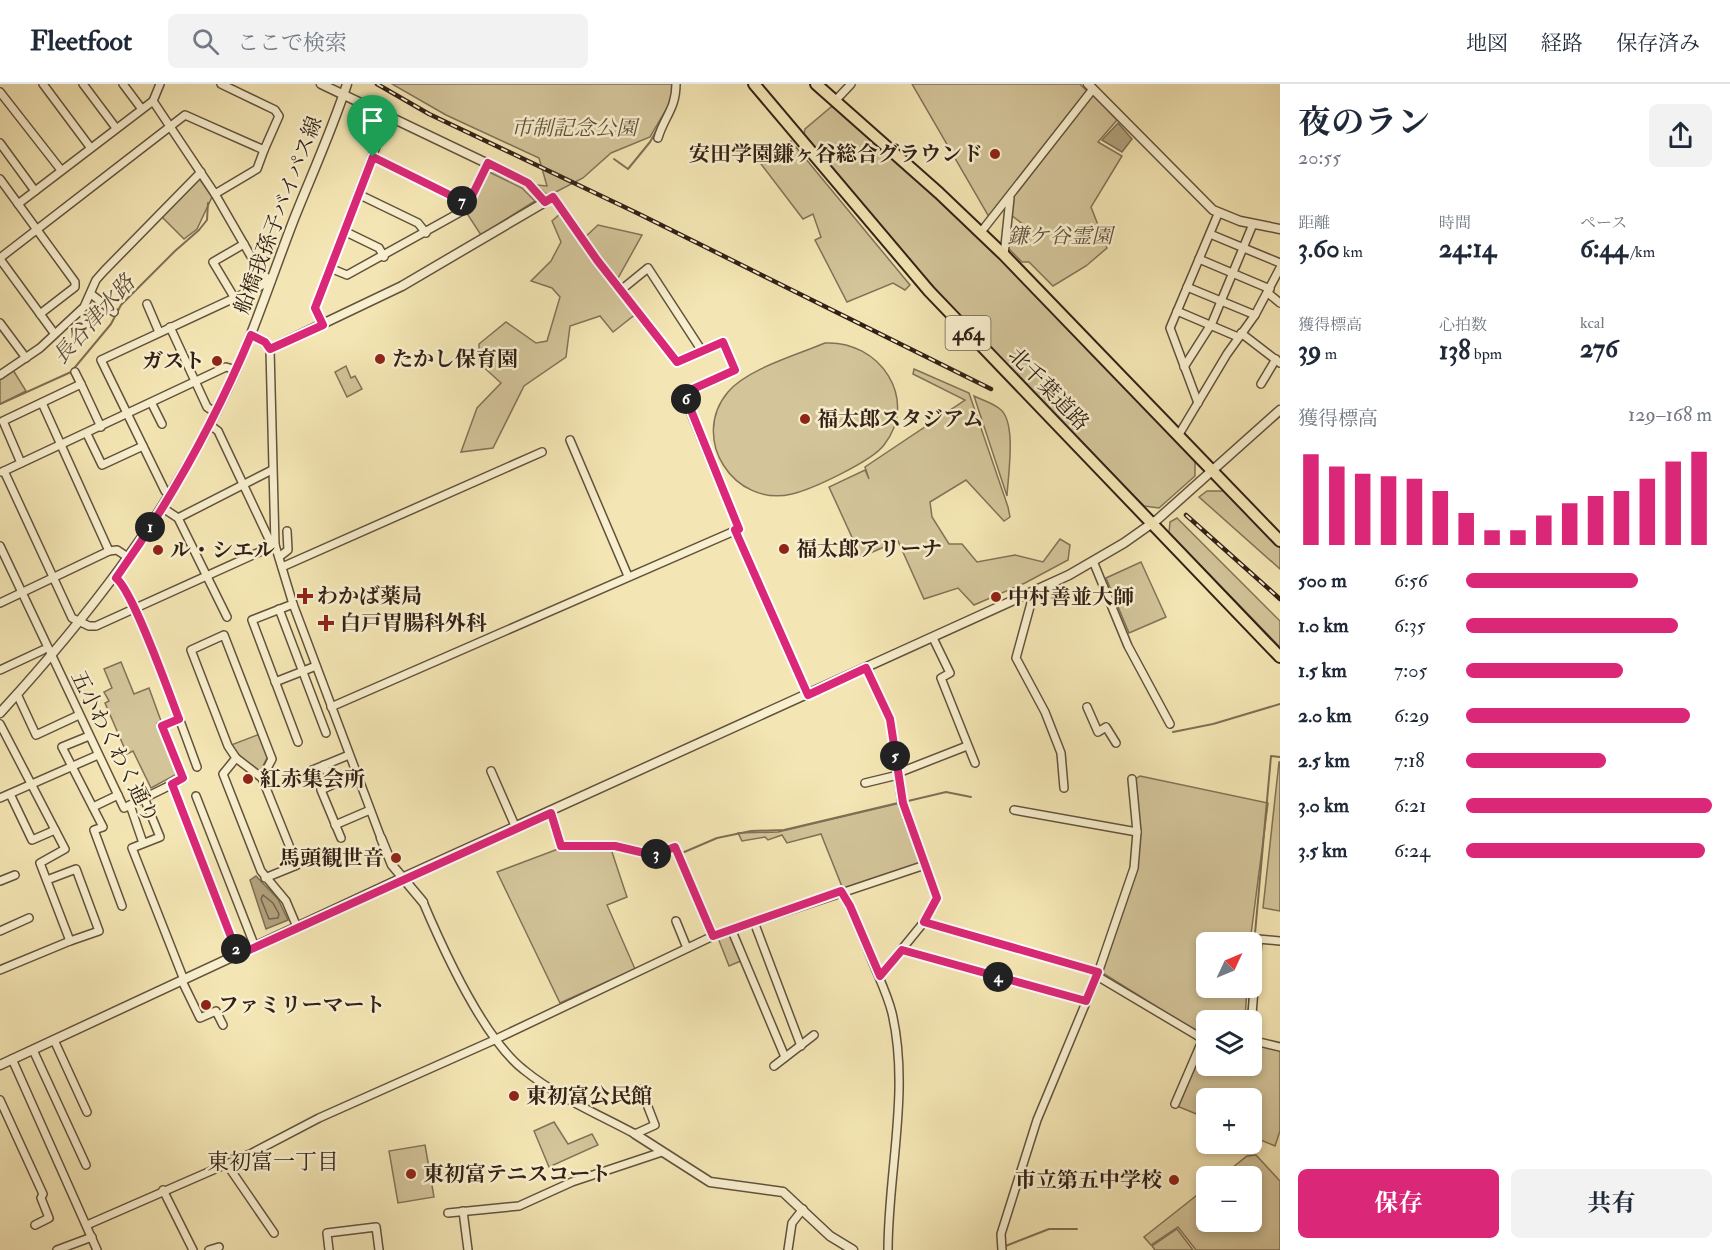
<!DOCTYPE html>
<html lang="ja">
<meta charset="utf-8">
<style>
:root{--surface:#fff;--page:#f2f2f3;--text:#1f2937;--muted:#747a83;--line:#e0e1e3;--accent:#db2777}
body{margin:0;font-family:"IM FELL Double Pica","Noto Serif JP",serif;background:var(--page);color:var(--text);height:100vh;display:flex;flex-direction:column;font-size:22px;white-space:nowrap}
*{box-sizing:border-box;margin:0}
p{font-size:20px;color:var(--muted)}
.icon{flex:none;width:33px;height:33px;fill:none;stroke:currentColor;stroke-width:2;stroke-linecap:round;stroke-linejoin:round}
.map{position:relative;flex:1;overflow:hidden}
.panel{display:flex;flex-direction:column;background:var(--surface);width:450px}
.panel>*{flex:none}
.needle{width:39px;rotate:46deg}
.controls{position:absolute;left:1196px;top:848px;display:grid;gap:12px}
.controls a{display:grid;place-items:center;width:66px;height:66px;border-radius:9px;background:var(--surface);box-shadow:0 3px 9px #0003;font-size:30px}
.pin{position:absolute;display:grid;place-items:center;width:51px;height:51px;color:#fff;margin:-62px -26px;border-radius:50% 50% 50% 0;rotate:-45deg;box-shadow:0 0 6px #0007}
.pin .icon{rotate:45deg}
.km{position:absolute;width:30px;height:30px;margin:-15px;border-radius:50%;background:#222;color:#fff;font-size:16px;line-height:30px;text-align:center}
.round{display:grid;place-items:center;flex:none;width:63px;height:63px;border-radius:9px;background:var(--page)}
.overview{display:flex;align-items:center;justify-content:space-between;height:102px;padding:0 18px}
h1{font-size:33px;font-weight:700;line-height:45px}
.stats{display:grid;grid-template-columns:repeat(3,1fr);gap:9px;height:102px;padding:6px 18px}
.stats div{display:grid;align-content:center}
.stats b{font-size:26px;font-weight:700}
.stats small{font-size:16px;font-weight:400}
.stats p{font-size:16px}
.chart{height:168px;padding:12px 18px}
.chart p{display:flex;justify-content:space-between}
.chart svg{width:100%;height:108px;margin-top:6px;stroke:var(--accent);stroke-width:6}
.primary-button{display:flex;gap:12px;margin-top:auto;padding:12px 18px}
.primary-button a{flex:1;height:69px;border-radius:9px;background:var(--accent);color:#fff;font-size:24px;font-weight:700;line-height:69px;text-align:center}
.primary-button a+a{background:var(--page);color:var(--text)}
ul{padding:0 18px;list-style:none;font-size:20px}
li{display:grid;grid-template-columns:96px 72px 1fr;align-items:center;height:45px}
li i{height:15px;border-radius:8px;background:var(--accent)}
header{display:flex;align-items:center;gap:36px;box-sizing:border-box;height:84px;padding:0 30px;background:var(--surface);border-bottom:2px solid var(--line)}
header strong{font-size:28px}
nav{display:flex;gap:33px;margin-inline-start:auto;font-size:21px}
.search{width:420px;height:54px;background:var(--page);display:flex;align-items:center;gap:15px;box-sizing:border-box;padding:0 21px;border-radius:9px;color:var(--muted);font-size:22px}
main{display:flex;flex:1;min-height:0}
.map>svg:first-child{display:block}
.green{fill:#d3c499;stroke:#827258;stroke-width:1.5}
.water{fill:#b2a37f;stroke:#7f6f55;stroke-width:1.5}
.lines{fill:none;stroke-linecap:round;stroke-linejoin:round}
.shore{stroke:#72624b;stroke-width:1.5}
.stream{stroke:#7f6f55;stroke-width:2}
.minor-casing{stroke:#62523e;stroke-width:10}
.tertiary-casing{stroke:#62523e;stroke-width:11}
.trunk-casing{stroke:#322017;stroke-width:14}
.minor{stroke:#f8efce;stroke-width:7}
.tertiary{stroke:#f8efce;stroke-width:8}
.trunk{stroke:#f4e6b4;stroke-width:10}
.rail-casing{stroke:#322017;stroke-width:4.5}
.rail{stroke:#f8efce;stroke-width:2;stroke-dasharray:7;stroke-linecap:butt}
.route-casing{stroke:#fff;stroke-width:12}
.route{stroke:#db2777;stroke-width:8}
.poi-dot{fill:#8f2418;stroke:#f8efce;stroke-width:2}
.labels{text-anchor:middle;stroke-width:5;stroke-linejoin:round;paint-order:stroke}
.shield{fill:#f8efce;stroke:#6d5e4e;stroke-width:1.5}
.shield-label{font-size:20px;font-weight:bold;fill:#322017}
.park-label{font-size:21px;font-style:italic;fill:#62513e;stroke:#f8efce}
.poi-label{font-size:21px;font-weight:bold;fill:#322017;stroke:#f8efce;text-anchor:start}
.street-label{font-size:21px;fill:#322017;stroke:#f8efce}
.water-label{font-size:22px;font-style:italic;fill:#5f4e3b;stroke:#f8efce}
.neighbourhood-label{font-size:22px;fill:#322017;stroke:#f8efce}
</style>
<header>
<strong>Fleetfoot</strong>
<div class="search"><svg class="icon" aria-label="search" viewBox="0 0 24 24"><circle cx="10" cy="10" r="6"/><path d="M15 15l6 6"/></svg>ここで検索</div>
<nav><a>地図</a><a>経路</a><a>保存済み</a></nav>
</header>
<main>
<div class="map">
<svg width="1280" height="1166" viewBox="0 0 1280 1166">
<rect width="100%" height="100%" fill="#f4e6b4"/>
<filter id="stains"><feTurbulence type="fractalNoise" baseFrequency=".00333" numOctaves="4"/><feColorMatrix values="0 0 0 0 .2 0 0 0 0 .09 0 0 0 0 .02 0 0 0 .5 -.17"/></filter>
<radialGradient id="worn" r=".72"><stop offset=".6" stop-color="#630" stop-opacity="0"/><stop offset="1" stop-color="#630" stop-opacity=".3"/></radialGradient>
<g class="green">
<path d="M392 0H673V14L650 53 611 69 583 94 548 112 536 101 547 102 539 74 446 31Z"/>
<path d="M912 0H1080L1087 7 989 133Z"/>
<path d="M1092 10 1117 36 1098 58 1122 72 1091 123 1107 164 1086 182 1053 202 1029 178H1022L1007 163 1024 141 1011 131 1014 110Z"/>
<path d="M831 23H836C964 131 1082 253 1195 378V392L1159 424 1144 422 990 264 898 164 804 51 805 45Z"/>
<path d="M791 57 910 201 905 206 893 199 847 218 815 156 821 153 813 130 803 135 761 80Z"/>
<path d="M489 88 522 104 535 117 481 151 466 128Z"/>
<path d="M199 94 212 113 197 145 184 155 161 132Z"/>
<path d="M560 130 581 157 598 141 642 151 617 196 637 229 613 248 600 232 570 242 566 273 524 302 493 364 461 368 477 324 501 299 479 279V260L506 238 536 259 547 257 560 213 552 204 531 197 551 177 561 158 552 137Z"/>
<path d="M825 259C879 256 920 315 884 361 872 377 813 405 792 410 734 424 689 354 728 308 747 285 797 271 825 259Z"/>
<path d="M346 282 351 294 355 292 362 305 347 313 335 288Z"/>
<path d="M914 285 969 309 1008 423 1010 433 1004 437 966 396 930 418 932 433 949 460H962L977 478 1015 471 1043 478 1060 455 1070 461 1068 476 1025 499 974 521 958 504 924 515 898 457 861 473 829 403 865 386 869 395 865 383 965 316 913 290Z"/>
<path d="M13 286 26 307 0 320V293Z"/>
<path d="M974 312C982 316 993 319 1000 325 1017 338 1008 392 1007 412Z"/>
<path d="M1207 407H1225L1280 463V485L1199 413Z"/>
<path d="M1177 434 1280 537V563L1169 449 1170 438Z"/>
<path d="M1141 478 1166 533 1129 549 1106 494Z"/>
<path d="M121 578 134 610 149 604 161 637 157 639 177 690 151 704 133 667 127 670 105 619 109 617 104 608 112 604 104 585Z"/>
<path d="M260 650 268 672 260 688 239 672 231 661Z"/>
<path d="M1279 678H1280V827L1263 824Z"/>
<path d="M1140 692 1268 719 1250 858H1206V903H1247L1245 936H1213L1206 932 1198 946H1194L1101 888 1139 769 1134 696Z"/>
<path d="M900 719 921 780 843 805 821 750 787 759 782 751 768 756 765 753 742 757 738 749 778 748Z"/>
<path d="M558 765H611L627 813 607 821 635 885 560 919 497 788Z"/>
<path d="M728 850 733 852 743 876 729 882 718 854Z"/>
<path d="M1206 943V981H1251V960L1280 967V1047L1275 1062 1251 1052V1014H1206V1034L1177 1022Z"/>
<path d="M554 1038 568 1060 592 1050 598 1061 549 1083 534 1047Z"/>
<path d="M425 1061 434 1113 398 1119 389 1067Z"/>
<path d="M1256 1071 1280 1097V1166H1196L1178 1143 1151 1161 1144 1153 1206 1104V1137H1251V1092H1222L1247 1072Z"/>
<path d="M1177 1145 1193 1166H1155L1152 1162Z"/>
</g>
<g class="water">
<path d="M1118 39 1132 55 1122 68 1102 56Z"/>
<path d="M256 792 278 815 288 836 266 845 250 796Z"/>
</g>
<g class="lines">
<path class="shore" d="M263 811 273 819 279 830 278 834 269 835 261 815Z"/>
<g class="stream">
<path d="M614 75 628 85 650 58 663 35"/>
<path d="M0 320 71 288 111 240 121 221 175 167 199 146 207 136 208 119"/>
<path d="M1173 648 1213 640 1280 620"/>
<path d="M908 717 946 708 971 713"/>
<path d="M682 769 717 754 751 747 784 746 898 719"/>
<path d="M1251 894 1271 672 1280 673"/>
<path d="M1248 936 1250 903"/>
<path d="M1003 1163 1049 1145H1077"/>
</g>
<g class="minor-casing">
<g id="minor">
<path d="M43 0 90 63"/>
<path d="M83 0 116 44"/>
<path d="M123 0 141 24"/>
<path d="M160 0 153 17 215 110 260 188 271 197"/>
<path d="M0 8 61 86"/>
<path d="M835 17 851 0"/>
<path d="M658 54C664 33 676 25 676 0"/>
<path d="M0 59 35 107"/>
<path d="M373 73 468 120"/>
<path d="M0 95 75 198V203L40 230"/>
<path d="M215 110 257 85 264 66"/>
<path d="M358 110 418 139 426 149"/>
<path d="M18 120 153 17"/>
<path d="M344 147 379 164 384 173"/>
<path d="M981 148 1093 5"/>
<path d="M1210 150 1280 179"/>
<path d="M1004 171 1010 114"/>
<path d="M0 174 185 31 264 66 279 32 275 26 221 0"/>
<path d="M0 175 54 249"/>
<path d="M1199 175 1270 205"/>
<path d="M330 184 347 191 466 125 488 79"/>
<path d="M1187 203 1255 231"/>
<path d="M621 206 648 184 702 267"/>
<path d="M1268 209 1280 219"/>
<path d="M91 210 114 228"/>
<path d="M234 213 213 178 244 160"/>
<path d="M147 220 159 248"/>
<path d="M1177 227 1238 253"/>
<path d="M0 239 26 274"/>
<path d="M323 241 315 224 388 31"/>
<path d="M170 243 207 323 216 329"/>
<path d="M1241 249 1280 279"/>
<path d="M270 265 275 461 293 520 381 754"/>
<path d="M1184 283 1212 239 1253 140"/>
<path d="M75 288 81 300"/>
<path d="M0 291 40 264 84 223 96 196 104 187 201 88"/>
<path d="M1261 300 1276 275"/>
<path d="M42 319 109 467"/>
<path d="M1198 319 1170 244 1218 130"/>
<path d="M152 320 162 340"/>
<path d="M87 350 102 381 143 362"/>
<path d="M1178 352 1227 270 1255 231 1280 184"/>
<path d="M570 356 628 492"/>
<path d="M21 379 3 337 81 300 101 343"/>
<path d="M4 387 72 534 89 542H96L275 461 268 453 218 347 210 341"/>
<path d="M2 388 226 283 236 286"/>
<path d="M171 410 165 407 101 276 271 197"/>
<path d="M163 424 178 434 227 533"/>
<path d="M178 434 272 386"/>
<path d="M0 462 124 724 183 695 162 642 179 635"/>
<path d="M279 473 288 466 287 447"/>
<path d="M1093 477 1128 562 1170 640"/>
<path d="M282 483 542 368"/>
<path d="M116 494C135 508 185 651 197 683"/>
<path d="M1034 508 1016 574 1045 628 1061 669 1064 704"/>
<path d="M0 519 109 467 117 466 129 474"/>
<path d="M293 520 252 536 298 658"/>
<path d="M279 525 326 649"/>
<path d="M933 554 950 589 941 594 975 679"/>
<path d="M866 584 890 635 902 719 937 814 924 838 880 892"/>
<path d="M0 586 43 566"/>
<path d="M275 598 316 582"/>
<path d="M17 610 36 651 79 631"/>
<path d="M331 623 739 445 683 310 735 286 723 258 677 277 597 176 553 113"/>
<path d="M1087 623 1098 648 1106 643 1116 659"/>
<path d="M0 640 65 765 40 779 70 857 99 847 76 785 47 796"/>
<path d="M89 652 62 663 103 743 94 746 122 822"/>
<path d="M236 674 262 694"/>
<path d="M324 681 332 701 321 706 341 754"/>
<path d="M310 687 349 671"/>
<path d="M491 687 516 744"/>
<path d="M898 689 967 662"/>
<path d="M865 699 898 691"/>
<path d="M172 700 238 871"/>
<path d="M10 710 32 756 55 746"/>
<path d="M196 712 255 863"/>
<path d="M0 714 98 671"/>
<path d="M144 714 160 753 132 764 184 896"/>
<path d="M130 721 143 759"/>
<path d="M93 723 118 711"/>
<path d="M1014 726 1137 748"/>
<path d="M551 728 561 762H615L653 771 675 763 713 852"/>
<path d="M335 741 370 726"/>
<path d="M265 794 297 781 262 694 272 675 224 551 191 566 228 662 236 674 223 690 261 787 286 817 297 843"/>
<path d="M0 797 15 791"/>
<path d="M841 807C854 828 862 851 871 874 878 892 887 909 892 929 910 1006 888 1089 888 1166"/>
<path d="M423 818C443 865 484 955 524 986 557 1013 598 1030 635 1050L655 1041 641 1005"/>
<path d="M676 837 687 864"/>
<path d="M754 838 801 962"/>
<path d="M924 838 1098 888"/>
<path d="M0 847 29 834"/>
<path d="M732 847 785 973"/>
<path d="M902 866 1086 917"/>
<path d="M0 886 70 857"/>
<path d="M1097 892 1203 955 1175 1020"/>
<path d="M182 897 200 934 216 927 223 941"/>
<path d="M1251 943 1258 855 1280 857"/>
<path d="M1198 952 1206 938"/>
<path d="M54 956 87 1028"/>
<path d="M1251 956 1280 963"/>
<path d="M33 966 86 1081"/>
<path d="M12 975 97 1166"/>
<path d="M774 982 814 951"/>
<path d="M0 1016 43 1110 41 1114 49 1134 35 1141"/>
<path d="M226 1079 274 1149"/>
<path d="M163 1106 193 1166"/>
<path d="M463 1127 468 1166"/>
<path d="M448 1129 519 1122 572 1098 662 1068"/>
<path d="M87 1141 252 1069 319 1034 492 957 713 852 925 781"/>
<path d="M57 1166 92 1153"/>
<path d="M209 1166 219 1163"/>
<path d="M329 1166 327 1149 376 1143 379 1166"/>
<path d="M788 1166 792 1139 803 1125"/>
<path d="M1002 1166 1001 1150 1037 1036 1097 892 1134 784 1137 748 1132 695"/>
</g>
</g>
<g class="tertiary-casing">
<g id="tertiary">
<path d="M1088 0 1213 126 1240 137 1280 145"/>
<path d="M251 251 265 258 270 265 402 202 545 118 528 99 321 0"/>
<path d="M735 446 808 611"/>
<path d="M0 629C87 534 163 436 220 320 250 261 270 197 294 135 312 90 332 46 347 0"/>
<path d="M381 754 392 781 423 818"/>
<path d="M0 981 402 794 1069 491 1124 459 1158 435 1280 326"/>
<path d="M635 1050 710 1098 783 1108 830 1152 853 1166"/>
</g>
</g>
<g class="trunk-casing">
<g id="trunk">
<path d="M754 0 929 207 1280 573"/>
<path d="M816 0 939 109 1004 171 1280 457"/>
</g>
</g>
<use href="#minor" class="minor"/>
<use href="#tertiary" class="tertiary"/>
<use href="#trunk" class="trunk"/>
<g class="rail-casing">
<g id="rail">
<path d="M377 0 429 30 637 129 991 305"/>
<path d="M1186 431 1280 515"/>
</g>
</g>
<use href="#rail" class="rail"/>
</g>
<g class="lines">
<g class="route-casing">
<path id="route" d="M373 73 468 120 488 79 528 99 545 118 553 113 597 176 677 278 723 258 735 286 684 309 739 445 735 446 808 611 866 584 890 635 903 719 937 814 924 838 1098 888 1086 917 902 866 880 892 850 822 841 807 713 852 675 763 653 771 615 762H561L551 729 238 871 172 700 183 694 162 642 179 635C169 609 133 507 116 494 170 418 215 337 251 251L265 258 270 265 323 241 315 224Z"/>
</g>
<use href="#route" class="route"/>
</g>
<g class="poi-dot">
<circle cx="995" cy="70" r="6"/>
<circle cx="380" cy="275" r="6"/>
<circle cx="217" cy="277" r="6"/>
<circle cx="805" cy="335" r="6"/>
<circle cx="784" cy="465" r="6"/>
<circle cx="158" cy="466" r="6"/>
<path d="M302 503h6v6h6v6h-6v6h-6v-6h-6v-6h6z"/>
<circle cx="996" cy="513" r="6"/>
<path d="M323 530h6v6h6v6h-6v6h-6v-6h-6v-6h6z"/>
<circle cx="248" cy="695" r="6"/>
<circle cx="396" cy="774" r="6"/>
<circle cx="206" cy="921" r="6"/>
<circle cx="514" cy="1012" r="6"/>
<circle cx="411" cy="1090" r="6"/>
<circle cx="1174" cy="1096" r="6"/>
</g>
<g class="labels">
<rect class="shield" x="945.5" y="232" width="45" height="34" rx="4.5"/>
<g class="shield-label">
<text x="968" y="256">464</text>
</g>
<g class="park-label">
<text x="574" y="51">市制記念公園</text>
<text x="1060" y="159">鎌ケ谷霊園</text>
</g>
<g class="poi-label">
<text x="983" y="77" text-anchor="end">安田学園鎌ヶ谷総合グラウンド</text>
<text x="392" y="282">たかし保育園</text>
<text x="205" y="284" text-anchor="end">ガスト</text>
<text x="817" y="342">福太郎スタジアム</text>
<text x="796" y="472">福太郎アリーナ</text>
<text x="170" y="473">ル・シエル</text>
<text x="317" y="519">わかば薬局</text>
<text x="1008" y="520">中村善並大師</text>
<text x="340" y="546">白戸胃腸科外科</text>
<text x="260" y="702">紅赤集会所</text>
<text x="384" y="781" text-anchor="end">馬頭観世音</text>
<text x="218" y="928">ファミリーマート</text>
<text x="526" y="1019">東初富公民館</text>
<text x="423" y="1097">東初富テニスコート</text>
<text x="1162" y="1103" text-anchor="end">市立第五中学校</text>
</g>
<g class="street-label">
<text transform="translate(278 131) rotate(-69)" y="7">船橋我孫子バイパス線</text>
<text transform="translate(1049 305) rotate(46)" y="7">北千葉道路</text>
<text transform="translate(115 663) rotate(63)" y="7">五小わくわく通り</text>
</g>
<g class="water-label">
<text transform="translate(93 235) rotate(-48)" y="8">長谷津水路</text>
</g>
<g class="neighbourhood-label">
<text x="273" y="1085">東初富一丁目</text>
</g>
</g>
<rect width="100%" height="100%" filter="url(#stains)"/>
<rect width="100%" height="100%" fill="url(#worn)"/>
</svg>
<div class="controls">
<a><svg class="needle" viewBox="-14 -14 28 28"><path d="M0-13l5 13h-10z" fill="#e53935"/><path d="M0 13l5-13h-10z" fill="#747a83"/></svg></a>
<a><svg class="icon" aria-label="layers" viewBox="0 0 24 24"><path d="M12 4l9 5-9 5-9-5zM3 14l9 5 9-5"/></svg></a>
<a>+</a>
<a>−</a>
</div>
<div class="pin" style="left:373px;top:73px;background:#1e9e55"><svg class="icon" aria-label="arrive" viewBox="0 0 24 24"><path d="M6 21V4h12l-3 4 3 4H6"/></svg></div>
<b class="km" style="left:150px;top:443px">1</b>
<b class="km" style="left:236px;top:865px">2</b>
<b class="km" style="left:656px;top:770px">3</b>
<b class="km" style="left:998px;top:893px">4</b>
<b class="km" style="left:895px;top:672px">5</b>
<b class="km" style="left:686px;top:315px">6</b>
<b class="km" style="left:462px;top:117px">7</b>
</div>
<section class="panel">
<div class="overview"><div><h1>夜のラン</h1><p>20:55</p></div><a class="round"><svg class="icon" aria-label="share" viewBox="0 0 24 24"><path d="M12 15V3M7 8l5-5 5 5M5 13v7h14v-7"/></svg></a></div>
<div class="stats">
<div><p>距離</p><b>3.60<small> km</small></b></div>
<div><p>時間</p><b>24:14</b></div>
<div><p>ペース</p><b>6:44<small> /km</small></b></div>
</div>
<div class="stats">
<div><p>獲得標高</p><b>39<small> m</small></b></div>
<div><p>心拍数</p><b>138<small> bpm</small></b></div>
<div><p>kcal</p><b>276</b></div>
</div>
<div class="chart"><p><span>獲得標高</span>129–168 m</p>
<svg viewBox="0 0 160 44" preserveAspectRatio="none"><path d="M5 44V7M15 44V12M25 44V15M35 44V16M45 44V17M55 44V22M65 44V31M75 44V38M85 44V38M95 44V32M105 44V27M115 44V24M125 44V22M135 44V17M145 44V10M155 44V6"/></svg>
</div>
<ul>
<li><b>500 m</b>6:56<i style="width:70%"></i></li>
<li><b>1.0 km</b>6:35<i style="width:86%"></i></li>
<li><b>1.5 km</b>7:05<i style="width:64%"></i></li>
<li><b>2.0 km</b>6:29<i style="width:91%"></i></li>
<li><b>2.5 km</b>7:18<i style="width:57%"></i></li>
<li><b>3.0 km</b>6:21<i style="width:100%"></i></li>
<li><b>3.5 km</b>6:24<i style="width:97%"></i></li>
</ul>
<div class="primary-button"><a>保存</a><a>共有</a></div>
</section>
</main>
